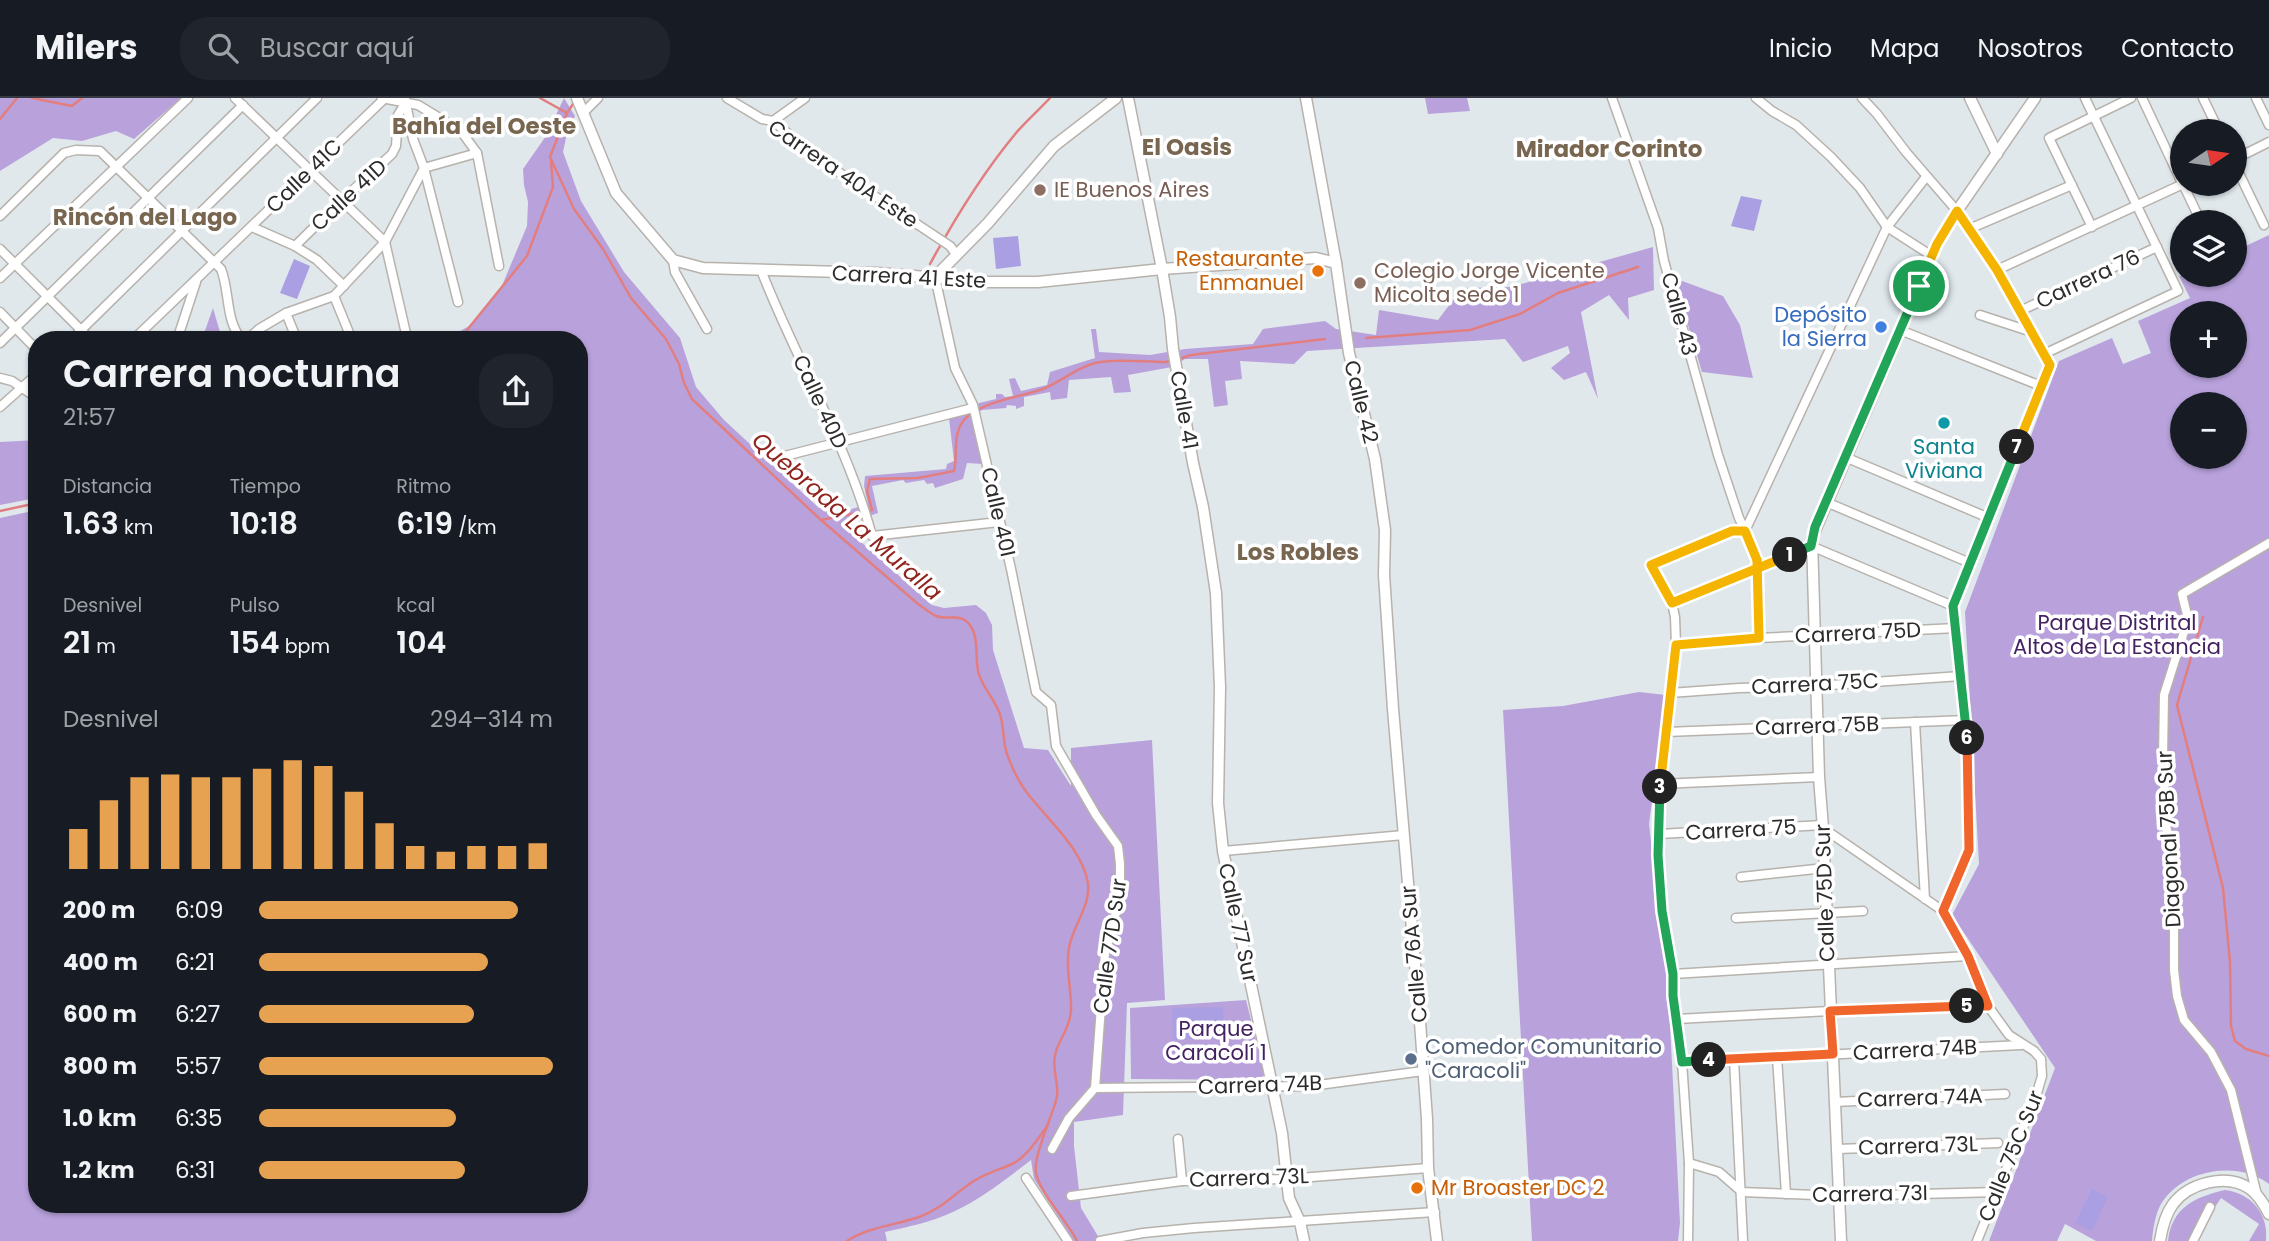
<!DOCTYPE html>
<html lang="es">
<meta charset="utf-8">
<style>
:root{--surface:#171b24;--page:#20242c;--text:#f1f3f6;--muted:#9ea1a6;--line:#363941;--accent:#e7a251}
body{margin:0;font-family:Poppins,sans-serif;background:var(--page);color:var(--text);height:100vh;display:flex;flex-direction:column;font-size:26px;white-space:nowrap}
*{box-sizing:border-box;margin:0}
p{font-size:23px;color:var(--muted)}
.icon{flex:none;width:38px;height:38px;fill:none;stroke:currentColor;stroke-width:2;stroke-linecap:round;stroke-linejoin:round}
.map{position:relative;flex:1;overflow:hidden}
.details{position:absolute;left:28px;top:233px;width:560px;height:882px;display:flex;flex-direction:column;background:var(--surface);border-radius:28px;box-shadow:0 2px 5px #0004}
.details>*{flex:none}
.needle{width:46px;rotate:77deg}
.buttons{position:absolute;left:2170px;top:21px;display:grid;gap:14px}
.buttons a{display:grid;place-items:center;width:77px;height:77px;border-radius:50%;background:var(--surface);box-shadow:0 2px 5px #0004;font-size:35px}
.pin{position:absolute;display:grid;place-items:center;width:60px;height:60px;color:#fff;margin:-30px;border:4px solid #fff;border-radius:50%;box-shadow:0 2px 7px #0007}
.km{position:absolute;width:35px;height:35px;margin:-18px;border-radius:50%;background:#222;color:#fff;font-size:19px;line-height:35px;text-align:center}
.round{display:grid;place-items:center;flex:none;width:74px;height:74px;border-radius:28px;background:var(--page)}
.overview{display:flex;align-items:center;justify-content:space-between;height:119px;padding:0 35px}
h1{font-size:38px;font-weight:600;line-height:52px}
.figures{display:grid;grid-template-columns:repeat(3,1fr);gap:10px;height:119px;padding:7px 35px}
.figures div{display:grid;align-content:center}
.figures b{font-size:30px;font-weight:600}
.figures small{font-size:19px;font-weight:400}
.figures p{font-size:19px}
.chart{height:196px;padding:14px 35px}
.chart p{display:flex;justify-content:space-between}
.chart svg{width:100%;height:126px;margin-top:7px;stroke:var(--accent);stroke-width:6}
ul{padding:0 35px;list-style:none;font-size:23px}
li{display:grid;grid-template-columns:112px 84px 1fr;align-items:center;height:52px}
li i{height:18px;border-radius:9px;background:var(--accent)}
header{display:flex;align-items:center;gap:42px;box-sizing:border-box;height:98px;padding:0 35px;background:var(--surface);border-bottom:2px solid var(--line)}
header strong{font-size:33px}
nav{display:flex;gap:38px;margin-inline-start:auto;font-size:24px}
.search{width:490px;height:63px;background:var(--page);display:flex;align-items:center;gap:18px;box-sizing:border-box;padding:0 24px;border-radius:28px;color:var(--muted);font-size:26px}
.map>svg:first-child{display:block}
.green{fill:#b9a2dc;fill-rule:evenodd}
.pitch{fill:#a99fe2}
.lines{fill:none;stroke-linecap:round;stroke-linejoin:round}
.stream{stroke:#e27e7f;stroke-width:2.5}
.minor-casing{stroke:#b7b2ac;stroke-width:11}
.tertiary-casing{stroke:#b7b2ac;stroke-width:13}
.minor{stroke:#fff;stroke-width:8}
.tertiary{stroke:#fff;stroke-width:10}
.split-1-casing{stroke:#fff;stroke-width:14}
.split-2-casing{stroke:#fff;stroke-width:14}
.split-3-casing{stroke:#fff;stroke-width:14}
.split-4-casing{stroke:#fff;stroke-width:14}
.split-5-casing{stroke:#fff;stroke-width:14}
.split-6-casing{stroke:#fff;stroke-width:14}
.split-7-casing{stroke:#fff;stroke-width:14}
.split-8-casing{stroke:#fff;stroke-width:14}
.split-1{stroke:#22a559;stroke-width:9}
.split-2{stroke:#f5b400;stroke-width:9}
.split-3{stroke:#f5b400;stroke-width:9}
.split-4{stroke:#22a559;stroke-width:9}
.split-5{stroke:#f0652b;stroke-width:9}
.split-6{stroke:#f0652b;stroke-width:9}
.split-7{stroke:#22a559;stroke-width:9}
.split-8{stroke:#f5b400;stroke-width:9}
.education-dot{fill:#8d6e63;stroke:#fff;stroke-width:2.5}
.food-dot{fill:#e8710a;stroke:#fff;stroke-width:2.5}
.shop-dot{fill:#3f7fe0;stroke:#fff;stroke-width:2.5}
.culture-dot{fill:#0f9aa8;stroke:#fff;stroke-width:2.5}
.service-dot{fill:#5c6f8a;stroke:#fff;stroke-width:2.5}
.labels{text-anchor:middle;stroke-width:7;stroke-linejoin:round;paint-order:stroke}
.street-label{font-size:21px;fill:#2c2c2c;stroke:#fff}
.education-label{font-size:21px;fill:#785e54;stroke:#fff;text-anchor:start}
.food-label{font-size:21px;fill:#c56008;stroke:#fff;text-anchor:end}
.shop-label{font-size:21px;fill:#366cbe;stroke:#fff;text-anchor:end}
.culture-label{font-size:21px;fill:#0d838f;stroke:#fff}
.park-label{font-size:21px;fill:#442262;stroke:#fff}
.service-label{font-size:21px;fill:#4e5e75;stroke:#fff;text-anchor:start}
.neighbourhood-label{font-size:23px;font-weight:bold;fill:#786650;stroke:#fff}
.water-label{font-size:23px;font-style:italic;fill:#90241c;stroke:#fff}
</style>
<header>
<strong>Milers</strong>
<div class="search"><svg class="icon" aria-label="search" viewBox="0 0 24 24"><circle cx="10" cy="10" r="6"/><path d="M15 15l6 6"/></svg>Buscar aquí</div>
<nav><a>Inicio</a><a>Mapa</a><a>Nosotros</a><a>Contacto</a></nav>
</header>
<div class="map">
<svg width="2269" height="1143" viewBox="0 0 2269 1143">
<rect width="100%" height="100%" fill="#e0e8ec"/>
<g class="green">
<path d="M0 0H181L134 41 116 33 82 43 53 40 0 73Z"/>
<path d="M564 0 575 18 567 35 563 54 581 103 624 174 680 240 696 289 724 322 819 410 842 414 868 406 864 388 865 378 946 371 947 366 954 363 949 320 972 314 979 305 996 301V296H1002L1005 299 1013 298 1009 281 1015 280 1021 293 1047 287 1050 274 1095 260 1091 231H1096L1099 254 1150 257 1185 251 1253 246 1263 231 1325 223 1336 231 1376 237 1379 212 1438 222 1462 190 1511 189 1653 149 1654 192 1628 200 1629 222 1609 197 1581 214 1598 301 1586 274 1564 282 1551 270 1570 255 1568 248 1523 264 1505 241 1307 253 1294 266 1240 263 1242 281 1225 283 1228 307 1214 309 1208 261H1185L1172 269 1128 277 1131 294 1114 295 1111 279 1069 282 1067 300 1051 302 1050 294 1024 299V308L1016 311V308L1007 307 1006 310 982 312 973 319 983 366 967 365 963 381 935 390 933 385 927 386 924 382 906 385 903 382 872 388 878 415 842 427 932 507 944 510 976 507 986 515 992 527 993 552 1024 650 1048 652 1071 688V650L1152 642 1165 902 1127 905 1123 1017 1074 1024V1048L1081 1110 1101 1143H1074L1034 1081 1031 1062C1006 1081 981 1101 953 1114 931 1124 908 1129 885 1134L887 1143H0V420L37 412V1106H579V242L446 241 471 227 501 190 527 128 528 104 524 87 523 71 546 38Z"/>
<path d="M1425 0H1467L1470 13 1428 16Z"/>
<path d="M2269 137V1086C2237 1062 2183 1071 2161 1106 2155 1117 2153 1131 2152 1143H2096L2065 1126 2057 1143H1989L2055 970 1952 817 1979 766 1965 514 2059 263 2112 240 2123 266 2151 255 2138 223 2190 200 2179 178 2235 177V153ZM2182 215H2235V268H2182ZM2182 306H2235V359H2182Z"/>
<path d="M1674 180 1723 198 1740 227 1753 280 1702 274Z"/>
<path d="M213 210 222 241H202Z"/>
<path d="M37 342V396L31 401 0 407V344Z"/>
<path d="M1639 594 1666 597 1649 726 1668 886 1680 1125 1678 1143H1532L1503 612 1563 608Z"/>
<path d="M1246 902 1266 982 1131 981 1130 910Z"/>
<path d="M2225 1092C2251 1095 2269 1116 2266 1143H2249L2259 1126 2221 1100 2205 1124 2196 1143H2168C2172 1109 2195 1099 2225 1092Z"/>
</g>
<g class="pitch">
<path d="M1741 98 1762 102 1754 133 1731 128Z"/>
<path d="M1018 138 1021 168 996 171 993 140Z"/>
<path d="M294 161 310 168 297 201 280 195Z"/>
<path d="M1223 909 1225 940 1173 942 1172 910Z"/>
<path d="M2092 1091 2108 1099 2092 1133 2075 1125Z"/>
</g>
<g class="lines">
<g class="stream">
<path d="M32 0 72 8 82 0"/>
<path d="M540 0 567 15"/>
<path d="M575 3 567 15 550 59 574 111 603 151 631 200 666 241 679 266 684 285 692 301 821 422 918 506C924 510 930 515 936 518 945 522 958 516 966 523 980 534 975 558 978 573 982 591 997 602 1001 620 1004 632 1003 645 1007 656 1013 673 1021 689 1033 702 1053 727 1082 752 1088 785 1091 808 1072 829 1069 850 1065 871 1072 892 1071 913 1070 931 1058 942 1055 957 1052 972 1059 986 1057 999 1052 1019 1033 1058 1036 1075 1041 1097 1067 1122 1077 1143"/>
<path d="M0 21 17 0"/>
<path d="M930 166C955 120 982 76 1016 35 1026 23 1039 12 1050 0"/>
<path d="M1366 240 1470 232 1520 216 1558 195 1638 169"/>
<path d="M456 242 463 237 527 158 553 89 551 63"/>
<path d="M1179 261 1191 257 1325 241"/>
<path d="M0 413 37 405"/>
<path d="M821 422 872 412 867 393 870 381 918 380 954 373C958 356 952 337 964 322 979 304 1020 299 1043 291 1063 283 1079 267 1101 264 1122 261 1144 264 1166 264L1173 262"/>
<path d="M2203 519 2177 607 2223 790 2230 864 2231 928 2235 943 2246 951 2269 958"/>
<path d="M847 1143C868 1129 896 1127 919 1119 939 1112 951 1099 968 1087 982 1076 997 1073 1012 1066 1027 1059 1038 1040 1048 1027"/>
</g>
<g class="minor-casing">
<g id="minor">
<path d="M235 0 385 144 407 240"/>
<path d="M382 0 418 7 461 33 477 55 499 168"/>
<path d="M405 0 413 41 424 70 458 204"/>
<path d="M727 0 762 21 773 23 816 59 950 148 957 157"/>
<path d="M1612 0 1658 130 1664 163 1718 357 1739 420 1757 458 1759 540"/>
<path d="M1756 0 1772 13 1796 27 1831 59 1860 90 1887 129 1932 158"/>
<path d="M1862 0 1877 16 1906 54 1957 113 1997 172 2050 267 1953 508"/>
<path d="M2142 0 2182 85"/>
<path d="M2203 0 2219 33"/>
<path d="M2256 0 2269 27"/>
<path d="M583 15 598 0"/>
<path d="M773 23 805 0"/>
<path d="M2235 61 2269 44"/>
<path d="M2235 67 2264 127"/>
<path d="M2183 86 2201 124"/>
<path d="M0 118 64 55 76 52 100 53 221 171C230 193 225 223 242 242"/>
<path d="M252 129 295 148 317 162 344 188"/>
<path d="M2092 129 2049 40 2131 0"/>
<path d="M1969 131 2072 87"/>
<path d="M295 148 342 102 392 56 396 48 398 17 406 4"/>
<path d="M0 151 91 242"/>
<path d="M673 162 675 174 707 231"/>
<path d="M761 172C796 262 847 345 872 438L999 424"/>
<path d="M1997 172 2183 86"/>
<path d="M935 179 955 270 973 307 1011 471 1036 594 1051 607 1056 648 1096 717 1118 748 1120 766V800L1105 855 1095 990 1069 1020 1052 1051"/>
<path d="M0 180 188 0"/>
<path d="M334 198 352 242"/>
<path d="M2020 213 2157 149"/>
<path d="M0 214 37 252"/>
<path d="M286 215 297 242"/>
<path d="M1980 217 2032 234"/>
<path d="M1900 232 2041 288"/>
<path d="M71 242 317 0"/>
<path d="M133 242 384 1"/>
<path d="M177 242 196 184"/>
<path d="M247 242 259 231 286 215 334 198 385 144 424 70 477 55"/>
<path d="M0 245 243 7"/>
<path d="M2044 256 2178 193 2085 0"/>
<path d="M0 280 12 283 37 300"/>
<path d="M0 309 37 276"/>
<path d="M36 336 37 335"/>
<path d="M1845 359 1989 420"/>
<path d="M773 361 973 310"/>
<path d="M1826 404 1970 465"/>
<path d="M1745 433 1887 129 1926 79"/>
<path d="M1672 505 1811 448 1953 508"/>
<path d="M1676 547 1759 540 1956 530"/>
<path d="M1670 595 1739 590 1816 588 1961 578"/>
<path d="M1915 624 1925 801"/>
<path d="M1666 634 1967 622"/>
<path d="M1660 686 1819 679"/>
<path d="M1823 730 1943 813 1968 858 1988 908 2009 937 2034 953 2041 961 2042 978 2037 995 1977 1143"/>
<path d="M1659 736 1823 727"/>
<path d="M1223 753 1404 737"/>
<path d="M1741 779 1825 770"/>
<path d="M1943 813 1969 752 1967 622 1953 508"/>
<path d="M1736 820 1863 813"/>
<path d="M1673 876 1968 858"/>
<path d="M1677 921 1830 913 1988 908"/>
<path d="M1777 959 1786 1096"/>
<path d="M1734 961 1743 1143"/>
<path d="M1682 964 2021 947"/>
<path d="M1095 990 1311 988 1423 973"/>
<path d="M1835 1004 2005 996"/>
<path d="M1178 1041 1182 1083"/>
<path d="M1838 1051 1998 1045"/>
<path d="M1689 1065 1719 1074 1742 1094 1840 1098 1999 1094"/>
<path d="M1026 1080 1068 1143"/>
<path d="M2257 1097 2231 992 2211 954 2184 922 2177 898 2174 872V763L2166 727 2163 661 2164 597 2188 521 2182 496 2269 445"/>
<path d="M1071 1098 1182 1083 1286 1081 1428 1070"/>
<path d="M1100 1143 1143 1135 1194 1130 1435 1114"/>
<path d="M1688 1143 1689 1065 1682 964 1673 898V876L1662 813 1658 757 1660 686 1676 547 1675 519 1672 505 1651 467 1732 433H1745"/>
<path d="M2193 1143 2210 1109"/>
</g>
</g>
<g class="tertiary-casing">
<g id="tertiary">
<path d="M577 0 616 95 673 162 703 170 877 175 988 184H1038L1162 171 1316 160 1336 165"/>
<path d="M1128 0 1162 171 1170 219 1173 251 1193 365 1203 409 1216 495 1220 589 1218 705 1223 753 1282 1035 1289 1100 1300 1124 1304 1143"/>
<path d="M1306 0 1336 165 1349 255 1375 361 1385 432 1384 477 1393 611 1420 924 1427 1021 1428 1070 1437 1143"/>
<path d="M1970 0 1997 56"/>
<path d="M935 179 988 125 1054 48 1116 0"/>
<path d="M1841 1143 1823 730 1819 679 1812 440 1937 146 1957 113 2035 0"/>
<path d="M2160 1143C2162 1130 2165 1117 2173 1106 2189 1085 2226 1075 2249 1090 2258 1096 2264 1106 2269 1116"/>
</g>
</g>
<use href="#minor" class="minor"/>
<use href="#tertiary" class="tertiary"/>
</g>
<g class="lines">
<g class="split-1-casing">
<path id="split-1" d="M1790 457 1811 448 1815 429 1919 188"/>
</g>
<g class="split-2-casing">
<path id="split-2" d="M1757 462 1745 433H1732L1651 467 1672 505 1790 457"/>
</g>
<g class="split-3-casing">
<path id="split-3" d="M1660 689 1676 547 1759 540 1757 462"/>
</g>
<g class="split-4-casing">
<path id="split-4" d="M1660 689 1658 757 1662 813 1673 876V898L1682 964 1709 962"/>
</g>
<g class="split-5-casing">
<path id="split-5" d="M1709 962 1833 956 1830 913 1967 908"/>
</g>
<g class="split-6-casing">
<path id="split-6" d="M1967 908H1988L1968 858 1943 813 1969 752 1967 640"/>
</g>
<g class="split-7-casing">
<path id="split-7" d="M1967 640 1953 508 2017 349"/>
</g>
<g class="split-8-casing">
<path id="split-8" d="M1919 188 1937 146 1957 113 1997 172 2050 267 2017 349"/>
</g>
<use href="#split-1" class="split-1"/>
<use href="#split-2" class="split-2"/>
<use href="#split-3" class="split-3"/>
<use href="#split-4" class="split-4"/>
<use href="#split-5" class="split-5"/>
<use href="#split-6" class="split-6"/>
<use href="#split-7" class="split-7"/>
<use href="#split-8" class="split-8"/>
</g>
<g class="education-dot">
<circle cx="1040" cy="92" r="7"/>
<circle cx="1360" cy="185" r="7"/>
</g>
<g class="food-dot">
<circle cx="1318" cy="173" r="7"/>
<circle cx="1417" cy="1090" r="7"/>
</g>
<circle class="shop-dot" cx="1881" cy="229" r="7"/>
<circle class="culture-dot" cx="1944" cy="325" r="7"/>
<circle class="service-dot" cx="1411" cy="961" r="7"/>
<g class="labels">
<g class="street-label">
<text transform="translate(843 76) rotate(34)" y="7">Carrera 40A Este</text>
<text transform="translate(304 78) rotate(-44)" y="7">Calle 41C</text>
<text transform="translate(349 97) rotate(-43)" y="7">Calle 41D</text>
<text transform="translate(909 179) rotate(3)" y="7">Carrera 41 Este</text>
<text transform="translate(2088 181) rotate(-25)" y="7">Carrera 76</text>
<text transform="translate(1679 216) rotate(75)" y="7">Calle 43</text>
<text transform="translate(820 304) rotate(65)" y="7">Calle 40D</text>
<text transform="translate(1361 304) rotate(76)" y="7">Calle 42</text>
<text transform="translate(1184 312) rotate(80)" y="7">Calle 41</text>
<text transform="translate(998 414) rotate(77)" y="7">Calle 40I</text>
<text transform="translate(1858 535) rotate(-3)" y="7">Carrera 75D</text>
<text transform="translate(1815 586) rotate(-3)" y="7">Carrera 75C</text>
<text transform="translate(1817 628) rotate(-2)" y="7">Carrera 75B</text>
<text transform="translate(1741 732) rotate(-3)" y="7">Carrera 75</text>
<text transform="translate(2169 741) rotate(-93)" y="7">Diagonal 75B Sur</text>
<text transform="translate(1825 795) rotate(-92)" y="7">Calle 75D Sur</text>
<text transform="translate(1238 825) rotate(78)" y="7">Calle 77 Sur</text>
<text transform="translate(1110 848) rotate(-82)" y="7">Calle 77D Sur</text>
<text transform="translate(1414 856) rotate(-95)" y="7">Calle 76A Sur</text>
<text transform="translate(1915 952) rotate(-3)" y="7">Carrera 74B</text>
<text transform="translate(1260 987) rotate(-2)" y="7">Carrera 74B</text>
<text transform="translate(1920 1000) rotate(-2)" y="7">Carrera 74A</text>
<text transform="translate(1918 1048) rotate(-2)" y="7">Carrera 73L</text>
<text transform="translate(2011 1058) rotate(-68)" y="7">Calle 75C Sur</text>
<text transform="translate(1249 1080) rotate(-2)" y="7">Carrera 73L</text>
<text transform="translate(1870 1096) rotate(-1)" y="7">Carrera 73I</text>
</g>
<g class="education-label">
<text x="1054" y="99">IE Buenos Aires</text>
<text x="1374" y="180">Colegio Jorge Vicente<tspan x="1374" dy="24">Micolta sede 1</tspan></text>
</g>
<g class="food-label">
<text x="1304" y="168">Restaurante<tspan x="1304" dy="24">Enmanuel</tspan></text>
<text x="1431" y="1097" text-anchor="start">Mr Broaster DC 2</text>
</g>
<g class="shop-label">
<text x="1867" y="224">Depósito<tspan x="1867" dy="24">la Sierra</tspan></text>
</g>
<g class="culture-label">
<text x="1944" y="356">Santa<tspan x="1944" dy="24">Viviana</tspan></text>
</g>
<g class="park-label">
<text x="2117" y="532">Parque Distrital<tspan x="2117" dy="24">Altos de La Estancia</tspan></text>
<text x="1216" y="938">Parque<tspan x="1216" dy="24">Caracolí 1</tspan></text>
</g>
<g class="service-label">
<text x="1425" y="956">Comedor Comunitario<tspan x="1425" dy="24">"Caracoli"</tspan></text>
</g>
<g class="neighbourhood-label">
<text x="484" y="36">Bahía del Oeste</text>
<text x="1187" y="57">El Oasis</text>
<text x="1609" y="59">Mirador Corinto</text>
<text x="145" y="127">Rincón del Lago</text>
<text x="1298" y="462">Los Robles</text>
</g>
<g class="water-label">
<text transform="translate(847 418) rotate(41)" y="8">Quebrada La Muralla</text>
</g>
</g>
</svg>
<div class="buttons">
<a><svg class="needle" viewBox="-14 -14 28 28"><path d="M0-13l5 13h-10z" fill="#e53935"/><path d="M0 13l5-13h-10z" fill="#9ea1a6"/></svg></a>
<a><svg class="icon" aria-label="layers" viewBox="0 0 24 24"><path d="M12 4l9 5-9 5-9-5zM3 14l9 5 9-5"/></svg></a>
<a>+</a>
<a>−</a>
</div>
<div class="pin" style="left:1919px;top:188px;background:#1e9e55"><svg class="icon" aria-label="arrive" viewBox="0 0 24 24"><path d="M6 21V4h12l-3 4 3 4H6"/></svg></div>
<b class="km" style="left:1790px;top:457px">1</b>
<b class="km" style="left:1660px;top:689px">3</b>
<b class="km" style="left:1709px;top:962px">4</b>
<b class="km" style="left:1967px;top:908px">5</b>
<b class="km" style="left:1967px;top:640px">6</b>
<b class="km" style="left:2017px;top:349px">7</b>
<section class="details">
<div class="overview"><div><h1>Carrera nocturna</h1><p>21:57</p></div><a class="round"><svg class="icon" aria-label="share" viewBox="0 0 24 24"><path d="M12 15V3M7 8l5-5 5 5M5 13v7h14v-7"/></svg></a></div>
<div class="figures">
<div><p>Distancia</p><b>1.63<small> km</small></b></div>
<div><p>Tiempo</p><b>10:18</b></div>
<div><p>Ritmo</p><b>6:19<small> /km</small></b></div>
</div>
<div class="figures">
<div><p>Desnivel</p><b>21<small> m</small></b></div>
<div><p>Pulso</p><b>154<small> bpm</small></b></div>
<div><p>kcal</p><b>104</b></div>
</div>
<div class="chart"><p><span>Desnivel</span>294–314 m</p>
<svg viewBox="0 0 160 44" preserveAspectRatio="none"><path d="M5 44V30M15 44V20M25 44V12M35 44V11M45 44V12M55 44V12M65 44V9M75 44V6M85 44V8M95 44V17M105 44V28M115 44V36M125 44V38M135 44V36M145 44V36M155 44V35"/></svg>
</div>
<ul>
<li><b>200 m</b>6:09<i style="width:88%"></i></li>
<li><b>400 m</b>6:21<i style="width:78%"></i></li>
<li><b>600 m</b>6:27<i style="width:73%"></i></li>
<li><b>800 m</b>5:57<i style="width:100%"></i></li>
<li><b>1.0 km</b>6:35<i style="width:67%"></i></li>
<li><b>1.2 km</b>6:31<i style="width:70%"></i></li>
</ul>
</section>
</div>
